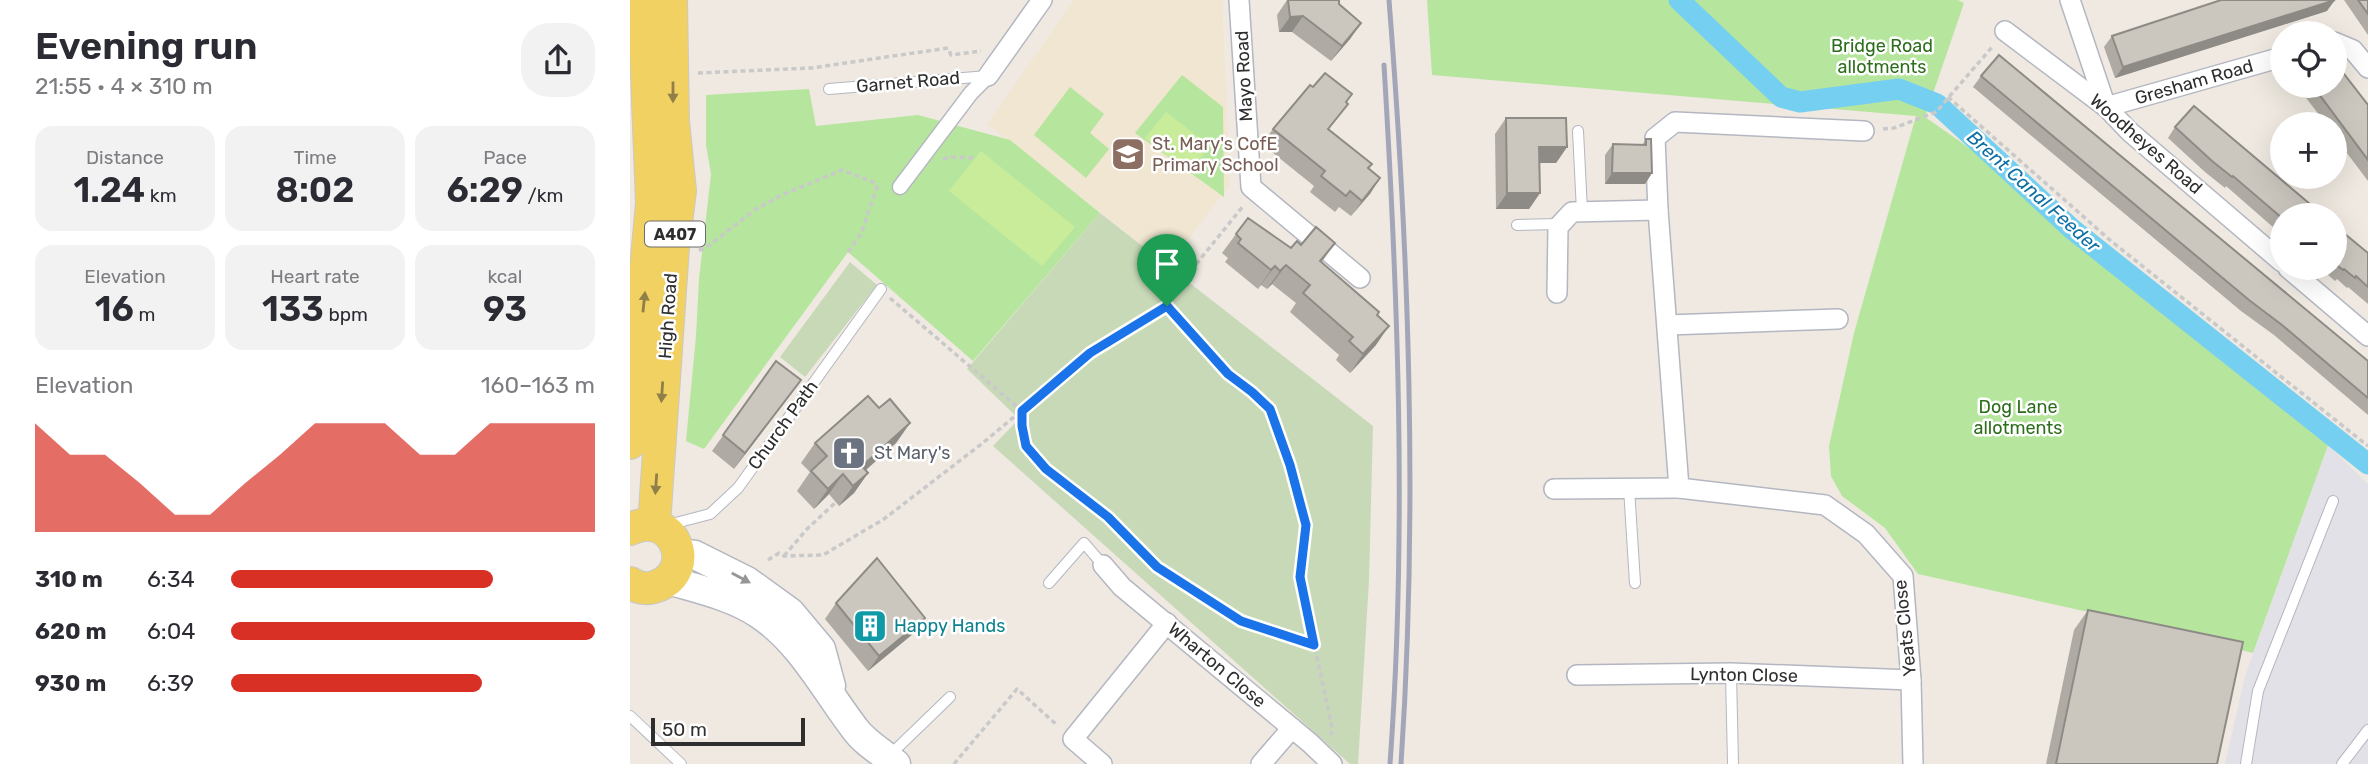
<!DOCTYPE html>
<meta charset="utf-8">
<style>
:root{--surface:#fff;--page:#f2f2f3;--text:#2b2b33;--muted:#7c7c81;--accent:#d93025}
body{margin:0;font-family:Rubik,sans-serif;background:var(--page);color:var(--text);height:100vh;display:flex;flex-direction:column;font-size:26px;white-space:nowrap}
*{box-sizing:border-box;margin:0}
p{font-size:23px;color:var(--muted)}
.icon{flex:none;width:38px;height:38px;fill:none;stroke:currentColor;stroke-width:2;stroke-linecap:round;stroke-linejoin:round}
.map{position:relative;flex:1;overflow:hidden}
.side{display:flex;flex-direction:column;background:var(--surface);width:630px}
.side>*{flex:none}
.controls{position:absolute;left:1640px;top:21px;display:grid;gap:14px}
.controls a{display:grid;place-items:center;width:77px;height:77px;border-radius:50%;background:var(--surface);box-shadow:0 7px 28px #0002;font-size:35px}
.scale{position:absolute;left:21px;bottom:18px;width:154px;box-sizing:border-box;padding-left:7px;border:4px solid #2e2e2e;border-top:0;font-size:19px;line-height:24px;white-space:nowrap;color:#2e2e2e;-webkit-text-stroke:5px #fff;paint-order:stroke}
.pin{position:absolute;display:grid;place-items:center;width:60px;height:60px;color:#fff;margin:-72px -30px;border-radius:50% 50% 50% 0;rotate:-45deg;box-shadow:0 0 7px #0007}
.pin .icon{rotate:45deg}
.round{display:grid;place-items:center;flex:none;width:74px;height:74px;border-radius:28px;background:var(--page)}
.headline{display:flex;align-items:center;justify-content:space-between;height:119px;padding:0 35px}
h1{font-size:38px;font-weight:600;line-height:52px}
.figures{display:grid;grid-template-columns:repeat(3,1fr);gap:10px;height:119px;padding:7px 35px}
.figures div{display:grid;align-content:center;border-radius:18px;background:var(--page);text-align:center}
.figures b{font-size:35px;font-weight:600}
.figures small{font-size:19px;font-weight:400}
.figures p{font-size:19px}
.chart{height:196px;padding:14px 35px}
.chart p{display:flex;justify-content:space-between}
.chart svg{width:100%;height:126px;margin-top:7px;fill:var(--accent);opacity:.7}
ul{padding:0 35px;list-style:none;font-size:23px}
li{display:grid;grid-template-columns:112px 84px 1fr;align-items:center;height:52px}
li i{height:18px;border-radius:9px;background:var(--accent)}
main{display:flex;flex:1;min-height:0}
.map>svg:first-child{display:block}
.industrial{fill:#e3e1e8}
.education{fill:#f0e6d1}
.green{fill:#b6e59e}
.cemetery{fill:#c8d9b8}
.pitch{fill:#c9ec9a}
.lines{fill:none;stroke-linecap:round;stroke-linejoin:round}
.canal{stroke:#75cff0;stroke-width:21}
.service-casing{stroke:#b4b7c1;stroke-width:12}
.pedestrian-casing{stroke:#b4b7c1;stroke-width:17}
.minor-casing{stroke:#b4b7c1;stroke-width:22}
.secondary-casing{stroke:#b4b7c1;stroke-width:31}
.primary-casing{stroke:#c9c9c9;stroke-width:34}
.path{stroke:#c9c9c9;stroke-width:3.5;stroke-dasharray:5 3.5;stroke-linecap:butt}
.service{stroke:#fff;stroke-width:10}
.pedestrian{stroke:#fff;stroke-width:14}
.minor{stroke:#fff;stroke-width:19}
.secondary{stroke:#fff;stroke-width:28}
.primary{stroke:#f2d163;stroke-width:32}
.rail{stroke:#a3a6b8;stroke-width:5}
.wall{fill:#afaba4}
.shaded-wall{fill:#8e8b86}
.building{fill:#cbc7bf;stroke:#8e8b86;stroke-width:2}
.oneway{fill:#908048}
.oneway2{fill:#969696}
.route-casing{stroke:#fff;stroke-width:14}
.route{stroke:#1a73e8;stroke-width:9}
.labels{text-anchor:middle;stroke-width:5;stroke-linejoin:round;paint-order:stroke}
.shield{fill:#fff;stroke:#6d6d6d;stroke-width:2}
.shield-label{font-size:16px;font-weight:bold;fill:#2e2e2e}
.park-label{font-size:18px;fill:#2c6e1b;stroke:#fff}
.street-label{font-size:18px;fill:#2e2e2e;stroke:#fff}
.education-label{font-size:18px;fill:#785e54;stroke:#fff;text-anchor:start}
.worship-label{font-size:18px;fill:#5b616d;stroke:#fff;text-anchor:start}
.culture-label{font-size:18px;fill:#0d838f;stroke:#fff;text-anchor:start}
.water-label{font-size:19px;font-style:italic;fill:#0d6fa3;stroke:#fff}
</style>
<main>
<section class="side">
<div class="headline"><div><h1>Evening run</h1><p>21:55 · 4 × 310 m</p></div><a class="round"><svg class="icon" aria-label="share" viewBox="0 0 24 24"><path d="M12 15V3M7 8l5-5 5 5M5 13v7h14v-7"/></svg></a></div>
<div class="figures">
<div><p>Distance</p><b>1.24<small> km</small></b></div>
<div><p>Time</p><b>8:02</b></div>
<div><p>Pace</p><b>6:29<small> /km</small></b></div>
</div>
<div class="figures">
<div><p>Elevation</p><b>16<small> m</small></b></div>
<div><p>Heart rate</p><b>133<small> bpm</small></b></div>
<div><p>kcal</p><b>93</b></div>
</div>
<div class="chart"><p><span>Elevation</span>160–163 m</p>
<svg viewBox="0 0 160 44" preserveAspectRatio="none"><path d="M0 44V6L10 17L20 17L30 27L40 38L50 38L60 27L70 17L80 6L90 6L100 6L110 17L120 17L130 6L140 6L150 6L160 6V44z"/></svg>
</div>
<ul>
<li><b>310 m</b>6:34<i style="width:72%"></i></li>
<li><b>620 m</b>6:04<i style="width:100%"></i></li>
<li><b>930 m</b>6:39<i style="width:69%"></i></li>
</ul>
</section>
<div class="map">
<svg width="1738" height="764" viewBox="0 0 1738 764">
<rect width="100%" height="100%" fill="#efe9e1"/>
<path class="industrial" d="M1698 445 1738 484V764H1595L1615 676Z"/>
<path class="education" d="M444 0H592L600 185 538 265 357 124Z"/>
<g class="green">
<path d="M797 0H1328L1334 3 1295 117 1365 166 1427 223 1698 445 1623 653 1454 611 1288 574 1255 528 1212 496 1201 476 1199 446 1224 333 1286 116 802 75Z"/>
<path d="M552 75 593 107 594 197 505 133Z"/>
<path d="M440 87 474 114 460 133 479 149 456 178 404 135Z"/>
<path d="M179 89 186 126 288 115 380 140 470 213 343 361 218 252 74 449 56 441 66 336 69 279 81 174 76 145V95Z"/>
</g>
<g class="cemetery">
<path d="M470 213 743 426 739 580 728 764H720L363 446 389 419 337 369Z"/>
<path d="M220 262 247 285 175 377 150 357Z"/>
</g>
<g class="pitch">
<path d="M536 112 580 146 559 173 515 138Z"/>
<path d="M351 151 445 227 412 266 319 191Z"/>
</g>
<g class="lines">
<path class="canal" d="M1049 0 1151 97 1170 102 1269 89 1307 104 1442 229 1738 464"/>
<g class="service-casing">
<g id="service">
<path d="M199 89 358 76"/>
<path d="M948 131 952 211"/>
<path d="M887 225 930 224"/>
<path d="M999 488 1005 583"/>
<path d="M38 525 80 514 108 488 251 289"/>
<path d="M419 583 454 543 473 565"/>
<path d="M1101 673 1103 764"/>
<path d="M0 716 51 764"/>
<path d="M260 755 320 697"/>
<path d="M1616 764 1628 691 1703 501"/>
<path d="M1712 764 1738 730"/>
</g>
</g>
<g class="pedestrian-casing">
<path id="pedestrian" d="M270 187 341 93 358 76"/>
</g>
<g class="minor-casing">
<g id="minor">
<path d="M609 0 621 187 730 278"/>
<path d="M1440 0 1476 107"/>
<path d="M1375 31 1476 107 1500 132 1652 262"/>
<path d="M1704 42 1723 50 1738 68"/>
<path d="M358 76 412 0"/>
<path d="M1476 107 1652 57"/>
<path d="M1234 131 1045 122 1025 138 1028 210 1049 488 1195 505 1236 534 1273 576 1281 680 1283 764"/>
<path d="M1658 268 1738 336"/>
<path d="M927 293 928 227 942 212 1028 210"/>
<path d="M1038 325 1208 319"/>
<path d="M924 489 1049 488"/>
<path d="M473 565 492 587 680 743 702 764"/>
<path d="M947 675 1101 673 1281 680"/>
<path d="M472 764 443 739 537 623"/>
<path d="M631 764 662 728"/>
</g>
</g>
<g class="secondary-casing">
<g id="secondary">
<path d="M49 553 65 555 117 581 160 612 191 649 201 686"/>
<path d="M38 580C68 589 102 596 129 614 171 642 195 690 225 729 235 743 253 753 266 764"/>
</g>
</g>
<g class="primary-casing">
<g id="primary">
<path d="M0 443 22 203 14 0"/>
<path d="M24 525 43 247 50 191 43 121 41 0"/>
<path d="M0 529C43 508 69 570 27 586 18 590 8 588 0 583"/>
</g>
</g>
<g class="path">
<path d="M68 73 181 68 318 48 321 55 351 51"/>
<path d="M1318 97 1481 241 1738 446"/>
<path d="M1253 129 1264 128 1306 112 1363 46"/>
<path d="M313 159 321 157 346 158"/>
<path d="M69 250 74 249 126 209 154 194 212 170 248 184"/>
<path d="M218 252 231 234 248 184"/>
<path d="M260 298 392 411V426L396 446 416 469 478 517 527 567 611 621 684 645"/>
<path d="M537 306 555 278 614 205"/>
<path d="M154 556 177 529 206 502"/>
<path d="M138 560 149 553 154 556 193 555 254 519 354 442 460 353 537 306 599 374 622 392 640 409 660 465 675 525 670 577 702 728 701 735"/>
<path d="M324 764 387 689 428 726"/>
</g>
<use href="#service" class="service"/>
<use href="#pedestrian" class="pedestrian"/>
<use href="#minor" class="minor"/>
<use href="#secondary" class="secondary"/>
<use href="#primary" class="primary"/>
<g class="rail">
<path d="M759 0C779 254 788 510 771 764"/>
<path d="M754 65C768 297 777 531 760 764"/>
</g>
</g>
<g class="wall">
<path d="M657 0 709 4 731 23 720 39 701 61 662 32H649L647 15Z"/>
<path d="M1714 0H1738V35Z"/>
<path d="M1697 11 1485 78 1474 47 1482 36Z"/>
<path d="M1351 76 1738 361V415L1644 335 1611 311 1343 87Z"/>
<path d="M1667 86H1704L1738 105V181L1704 136V124H1696Z"/>
<path d="M683 87 718 104 699 129 738 168 750 178 721 216 709 207 705 212 680 192 684 186 632 144 643 129Z"/>
<path d="M876 118 937 147 926 163H910V193L899 209H866L865 134Z"/>
<path d="M1545 127 1652 215V235L1596 186 1595 188 1575 172 1538 138Z"/>
<path d="M1016 139 1022 173 1015 184H975V155L983 144 1012 145Z"/>
<path d="M1704 225 1738 253V304L1718 287 1717 288 1707 279 1705 281 1690 268H1704Z"/>
<path d="M606 234 661 248 671 245 705 243 692 262 747 315 746 345 720 373 706 360 709 355 660 312 666 303 642 284 637 289 631 285 628 289 595 262 598 258 592 253Z"/>
<path d="M146 361 160 395 104 469 82 451Z"/>
<path d="M249 408 280 423 266 443 236 470 238 473 224 493 209 506 199 494 184 509 167 491 180 472 171 463 185 443Z"/>
<path d="M206 603 295 618 284 633 238 671 195 619Z"/>
<path d="M1458 610 1587 764H1416L1444 630Z"/>
</g>
<g class="shaded-wall">
<path d="M1705 0 1697 11 1485 78 1493 67Z"/>
<path d="M673 16 662 32H649L660 17Z"/>
<path d="M731 23 720 39 701 61 712 46Z"/>
<path d="M909 147H937L926 163H898Z"/>
<path d="M982 173H1022L1015 184H975Z"/>
<path d="M750 178 740 194 721 216 732 201Z"/>
<path d="M877 193H910L899 209H866Z"/>
<path d="M656 265 642 284 637 289 650 271Z"/>
<path d="M645 266 631 285 628 289 641 270Z"/>
<path d="M759 326 746 345 720 373 733 354Z"/>
<path d="M171 380 160 395 104 469 115 453Z"/>
<path d="M280 423 266 443 221 483 232 466Z"/>
<path d="M238 473 224 493 209 506 223 486Z"/>
<path d="M213 474 199 494 184 509 198 489Z"/>
<path d="M295 618 284 633 238 671 249 656Z"/>
</g>
<g class="building">
<path d="M658 0H709V4L731 23 712 46 673 16 660 17Z"/>
<path d="M1591 0H1705L1493 67 1482 36Z"/>
<path d="M1728 0H1738V14Z"/>
<path d="M1369 55 1738 361V398L1652 325 1619 300 1351 76Z"/>
<path d="M1704 61 1738 105V160L1683 86H1704Z"/>
<path d="M695 73 722 94 716 102 718 104 698 129 742 164 738 168 750 178 732 201 720 191 716 196 691 176 695 171 643 129 680 85 683 87Z"/>
<path d="M1564 106 1693 215H1652V218L1603 176 1602 177 1582 161 1545 127Z"/>
<path d="M876 118H936L937 147H909L910 193H877Z"/>
<path d="M1016 139H1021L1022 173H982L983 144 1016 145Z"/>
<path d="M618 218 661 248 667 241 671 245 686 227 705 243 690 261 749 312 747 315 759 326 733 354 719 341 723 337 673 293 680 285 656 265 650 271 645 266 641 270 608 243 611 239 606 234Z"/>
<path d="M1704 225 1738 253V287L1726 276 1725 278 1714 269 1713 270 1704 263Z"/>
<path d="M146 361 171 380 115 453 93 435Z"/>
<path d="M238 396 249 408 260 399 280 423 232 466 238 473 223 486 213 474 198 489 181 471 197 456 185 443Z"/>
<path d="M247 558 295 618 249 656 206 603Z"/>
<path d="M1458 610 1613 642 1587 764H1426Z"/>
</g>
<defs><path id="oneway-solid" d="M-6-.8H1V-3.2L6.5 0L1 3.2V.8H-6Z" transform="scale(1.75)"/></defs>
<g class="oneway">
<use href="#oneway-solid" transform="translate(43 92) rotate(90)"/>
<use href="#oneway-solid" transform="translate(14 302) rotate(-84)"/>
<use href="#oneway-solid" transform="translate(32 392) rotate(94)"/>
<use href="#oneway-solid" transform="translate(26 484) rotate(94)"/>
</g>
<use class="oneway2" href="#oneway-solid" transform="translate(111 578) rotate(28)"/>
<g class="lines">
<g class="route-casing">
<path id="route" d="M537 306 598 374 622 392 640 409 660 465 676 525 670 577 684 645 611 621 527 567 478 517 416 469 396 446 392 426V411L460 353Z"/>
</g>
<use href="#route" class="route"/>
</g>
<defs>
<g id="school-square" transform="scale(1.75)"><rect x="-9" y="-9" width="18" height="18" rx="4" fill="#8d6e63" stroke="#fff"/><path d="M0-5L7-2L0 1L-7-2ZM-4 1L0 2.5L4 1V4Q0 6-4 4Z" fill="#fff"/></g>
<g id="church-square" transform="scale(1.75)"><rect x="-9" y="-9" width="18" height="18" rx="4" fill="#6b7280" stroke="#fff"/><path d="M-1.2-6h2.4v3.5h3.3v2.4h-3.3V6h-2.4V-.1h-3.3v-2.4h3.3Z" fill="#fff"/></g>
<g id="building-square" transform="scale(1.75)"><rect x="-9" y="-9" width="18" height="18" rx="4" fill="#0f9aa8" stroke="#fff"/><path d="M-4-6H4V6H1V3H-1V6H-4ZM-2.5-4.3h1.7v1.8h-1.7ZM.8-4.3h1.7v1.8H.8ZM-2.5-1h1.7V.8h-1.7ZM.8-1h1.7V.8H.8Z" fill="#fff"/></g>
</defs>
<g fill-rule="evenodd">
<use href="#school-square" x="498" y="154"/>
<use href="#church-square" x="219" y="453"/>
<use href="#building-square" x="240" y="626"/>
</g>
<g class="labels">
<rect class="shield" x="15" y="221.5" width="60" height="25" rx="5"/>
<g class="shield-label">
<text x="45" y="240">A407</text>
</g>
<g class="park-label">
<text x="1252" y="52">Bridge Road<tspan x="1252" dy="21">allotments</tspan></text>
<text x="1388" y="413">Dog Lane<tspan x="1388" dy="21">allotments</tspan></text>
</g>
<g class="street-label">
<text transform="translate(614 76) rotate(-93)" y="6">Mayo Road</text>
<text transform="translate(278 82) rotate(-5)" y="6">Garnet Road</text>
<text transform="translate(1564 82) rotate(-16)" y="6">Gresham Road</text>
<text transform="translate(1516 144) rotate(41)" y="6">Woodheyes Road</text>
<text transform="translate(38 316) rotate(-86)" y="6">High Road</text>
<text transform="translate(153 425) rotate(-54)" y="6">Church Path</text>
<text transform="translate(1275 628) rotate(-96)" y="6">Yeats Close</text>
<text transform="translate(587 665) rotate(40)" y="6">Wharton Close</text>
<text transform="translate(1114 675) rotate(1)" y="6">Lynton Close</text>
</g>
<g class="education-label">
<text x="522" y="150">St. Mary's CofE<tspan x="522" dy="21">Primary School</tspan></text>
</g>
<g class="worship-label">
<text x="244" y="459">St Mary's</text>
</g>
<g class="culture-label">
<text x="264" y="632">Happy Hands</text>
</g>
<g class="water-label">
<text transform="translate(1404 191) rotate(42)" y="7">Brent Canal Feeder</text>
</g>
</g>
</svg>
<div class="controls">
<a><svg class="icon" aria-label="locate" viewBox="0 0 24 24"><circle cx="12" cy="12" r="6"/><path d="M12 2v4M12 18v4M2 12h4M18 12h4"/></svg></a>
<a>+</a>
<a>−</a>
</div>
<div class="scale">50 m</div>
<div class="pin" style="left:537px;top:306px;background:#1e9e55"><svg class="icon" aria-label="arrive" viewBox="0 0 24 24"><path d="M6 21V4h12l-3 4 3 4H6"/></svg></div>
</div>
</main>
